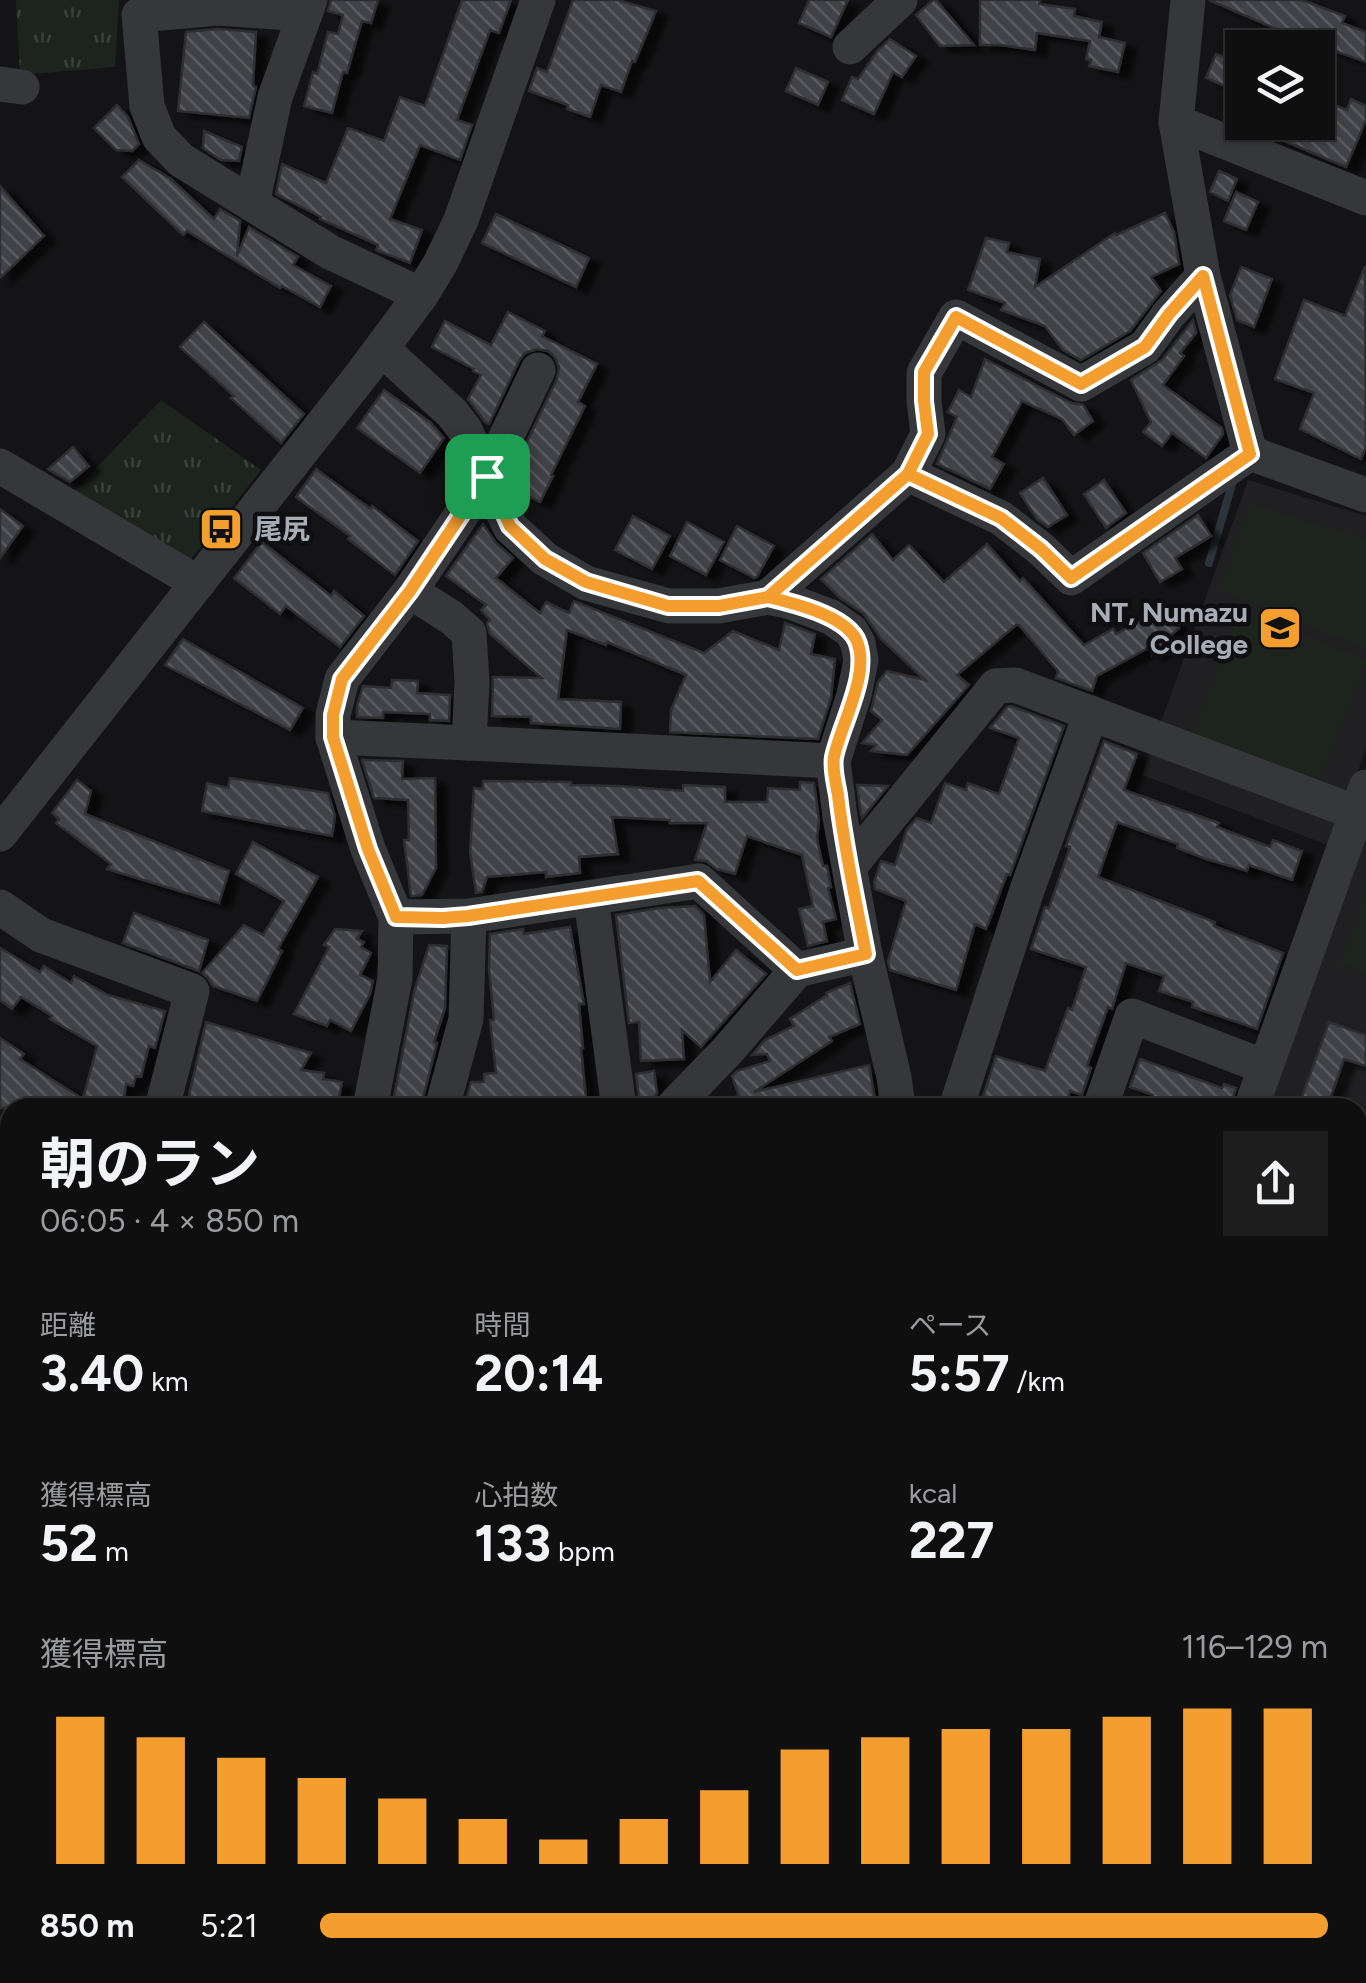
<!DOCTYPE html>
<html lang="ja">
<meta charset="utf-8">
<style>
:root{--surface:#0f0f10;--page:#1d1d1e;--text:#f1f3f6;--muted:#9b9c9f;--line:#2f2f30;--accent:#f39e2f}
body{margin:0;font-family:Figtree,"Noto Sans JP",sans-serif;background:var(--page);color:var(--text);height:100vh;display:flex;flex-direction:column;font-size:38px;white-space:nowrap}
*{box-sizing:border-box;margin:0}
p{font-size:32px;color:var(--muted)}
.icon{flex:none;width:55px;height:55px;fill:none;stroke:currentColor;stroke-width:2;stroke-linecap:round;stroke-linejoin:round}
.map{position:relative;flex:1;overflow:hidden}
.drawer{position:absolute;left:0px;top:1098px;width:1368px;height:888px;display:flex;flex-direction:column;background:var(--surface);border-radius:30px 30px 0 0;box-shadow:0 2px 8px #0004,0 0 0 2px var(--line)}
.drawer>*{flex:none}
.controls{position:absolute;left:1225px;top:30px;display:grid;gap:20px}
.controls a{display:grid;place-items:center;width:110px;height:110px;border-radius:0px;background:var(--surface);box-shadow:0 2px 8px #0004,0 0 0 2px var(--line);font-size:50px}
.pin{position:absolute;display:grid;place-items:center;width:85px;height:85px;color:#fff;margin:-42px;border-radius:20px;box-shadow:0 5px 15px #0006}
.round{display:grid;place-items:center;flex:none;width:105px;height:105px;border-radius:0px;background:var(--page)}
.overview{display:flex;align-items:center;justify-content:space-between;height:170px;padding:0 40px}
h1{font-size:55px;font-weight:700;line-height:75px}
.metrics{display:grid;grid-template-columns:repeat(3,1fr);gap:15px;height:170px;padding:10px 40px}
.metrics div{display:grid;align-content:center}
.metrics b{font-size:50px;font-weight:700}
.metrics small{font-size:28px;font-weight:400}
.metrics p{font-size:28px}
.chart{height:280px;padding:20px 40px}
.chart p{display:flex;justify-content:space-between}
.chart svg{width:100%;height:180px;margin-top:10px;stroke:var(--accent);stroke-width:6}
ul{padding:0 40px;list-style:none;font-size:32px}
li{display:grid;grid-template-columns:160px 120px 1fr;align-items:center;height:75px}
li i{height:25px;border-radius:12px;background:var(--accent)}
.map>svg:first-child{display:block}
.built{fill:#202023}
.grass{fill:url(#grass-tufts)}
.pitch{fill:#1c241d}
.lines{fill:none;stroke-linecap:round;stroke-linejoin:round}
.stream{stroke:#2a343a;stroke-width:8}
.building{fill:url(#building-back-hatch);stroke:#2e2e32;stroke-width:2.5;filter:url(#shadow)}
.minor{stroke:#35373b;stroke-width:35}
.major{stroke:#51545a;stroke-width:45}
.route-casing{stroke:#fff;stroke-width:20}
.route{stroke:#f39e2f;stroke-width:12}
.labels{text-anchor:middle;stroke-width:9;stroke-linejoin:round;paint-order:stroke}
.poi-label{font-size:28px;font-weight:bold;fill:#a6adb6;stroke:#0f0f11;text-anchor:start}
</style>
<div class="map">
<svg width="1366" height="1983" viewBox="0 0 1366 1983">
<defs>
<pattern id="grass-tufts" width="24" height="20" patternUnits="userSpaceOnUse" patternTransform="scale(2.5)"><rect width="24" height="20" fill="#1c241d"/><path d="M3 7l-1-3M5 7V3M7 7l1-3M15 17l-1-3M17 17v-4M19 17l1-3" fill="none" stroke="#3a413c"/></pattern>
<pattern id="building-back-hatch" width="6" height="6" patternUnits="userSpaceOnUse" patternTransform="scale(2.5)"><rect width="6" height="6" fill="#404246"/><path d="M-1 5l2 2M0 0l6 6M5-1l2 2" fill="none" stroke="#595b5e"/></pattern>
<filter id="shadow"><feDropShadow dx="11" dy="6" stdDeviation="2.5" flood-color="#0009"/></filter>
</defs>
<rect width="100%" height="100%" fill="#141416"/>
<g class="built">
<path d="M1248 480 1366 516V747L1333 847 1142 775Z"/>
<path d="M1366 823V1338L1358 1335V1108H1266Z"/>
<path d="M1358 1413 1366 1416V1983H1345L1349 1975H1358Z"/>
</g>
<g class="grass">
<path d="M16 0H119L115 67 20 75Z"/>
<path d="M161 400 261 470 187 564 71 495Z"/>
</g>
<g class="pitch">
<path d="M1249 503 1366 539V649L1219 589Z"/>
<path d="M1241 610 1366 660V665L1316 788 1190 737Z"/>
<path d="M1366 892V973L1340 964Z"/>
</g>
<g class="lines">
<path class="stream" d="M1209 563 1233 481"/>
</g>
<g class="building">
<path d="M331 0H378L371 23 362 21 347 73 343 72 332 113 304 106 313 72 317 74 328 32 338 34 343 15 328 11Z"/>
<path d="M462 0H511L499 33 490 30 457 120 472 125 460 160 420 145 390 219 422 230 410 263 376 250 378 245 320 219 321 217 276 194 282 164 326 183 348 128 384 141 400 97 425 106Z"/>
<path d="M573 0H618L656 11 635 62 632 61 621 92 601 85 590 117 567 109 568 105 529 91 537 68 547 72Z"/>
<path d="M809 0H848L831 37 799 23Z"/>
<path d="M933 0H936L974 45 940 46 916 15Z"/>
<path d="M980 0H1040L1039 4 1075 9 1074 16 1102 22 1099 37 1125 43 1118 72 1089 66 1091 60 1086 59 1090 41 1037 33 1035 50 1001 45H980Z"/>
<path d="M1209 0H1302L1345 16 1342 23 1366 32V62L1290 35Z"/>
<path d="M218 29 256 32 253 86 256 87 249 118 178 111 186 32Z"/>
<path d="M890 39 916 56 902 77 893 72 874 114 842 100 852 77 858 79 878 50Z"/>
<path d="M1216 54 1242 64 1232 89 1206 78Z"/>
<path d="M796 68 828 82 818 105 786 91Z"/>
<path d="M1318 98 1347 110 1351 99 1366 106V120L1346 167 1239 122H1318Z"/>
<path d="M117 105 128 117 139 144 132 151 116 150 94 128Z"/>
<path d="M204 131 242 147 239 161 221 160 203 148Z"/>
<path d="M139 160 171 179 214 219 220 209 240 221 237 256 249 227 298 257 293 265 331 286 320 307 282 286 280 288 187 231 183 235 122 177Z"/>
<path d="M1219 171 1237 179 1228 201 1210 192Z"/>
<path d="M0 186 44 236 0 278Z"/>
<path d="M1236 192 1258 202 1246 230 1224 221Z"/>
<path d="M1165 213 1174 232 1179 264 1151 277 1161 291 1130 331 1081 360 1063 350 1045 326 1001 310 1005 303 968 290 986 238 1009 243 1007 252 1040 259 1035 287 1115 233 1116 235Z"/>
<path d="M496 214 589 258 576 287 482 243Z"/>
<path d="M1365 266 1366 447 1361 459 1300 429 1314 393 1275 379 1304 300 1345 316Z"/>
<path d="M1241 267 1272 279 1254 327 1237 320 1230 295Z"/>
<path d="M508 312 545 331 542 336 597 364 578 402 585 406 551 475 553 476 540 502 516 490 510 477 557 379 559 367 555 357 548 351 537 349 525 353 519 361 489 424 485 422 468 399 481 375 473 371 474 369 432 347 445 321 491 345Z"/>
<path d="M1193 320 1196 333 1180 353 1184 356 1163 385 1222 428 1223 434 1206 458 1172 433 1162 446 1143 432 1151 422 1131 380 1162 360Z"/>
<path d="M204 322 304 414 281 443 231 398 234 396 180 347Z"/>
<path d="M985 359 1071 403 1083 405 1093 421 1074 435 1062 419 1022 401 992 457 1004 464 990 489 937 464 957 417 948 412 959 390 971 397Z"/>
<path d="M384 390 430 422 444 438 420 473 357 428Z"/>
<path d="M73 447 89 466 70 482 48 469Z"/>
<path d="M316 469 371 509 372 506 418 541 395 575 348 539 350 536 296 497Z"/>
<path d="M1043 478 1067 515 1048 527 1037 519 1020 493Z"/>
<path d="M1104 480 1126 513 1106 528 1084 494Z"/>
<path d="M0 509 23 526 0 558Z"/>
<path d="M1198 515 1211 536 1175 558 1182 569 1160 582 1143 553Z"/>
<path d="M633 516 670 536 652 569 615 550Z"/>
<path d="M687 522 724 542 706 575 670 556Z"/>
<path d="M483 524 496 543 513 558 496 578 540 613 546 602 569 613 574 601 704 653 733 631 779 650 785 623 815 634 811 654 835 659 831 698 818 739 670 732 671 710 686 675 607 642 606 645 567 630 558 699 621 702 620 729 531 723V717L492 716 493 677 542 678 490 634 487 623 490 620 481 610 486 605 446 576Z"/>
<path d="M737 526 774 546 757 577 754 578 720 560Z"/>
<path d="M872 534 893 560 909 545 944 582 987 544 1020 581 1023 578 1084 645 1113 629 1116 634 1165 608 1179 628 1170 636 1175 642 1152 655 1148 648 1097 676 1092 691 1056 678 1058 671 1019 625H1016L957 675 969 685 907 755 871 751 876 745 862 743 882 720 871 711 878 682 887 671 925 680 881 639 864 614 840 598 821 579Z"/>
<path d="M262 542 331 596 334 591 364 616 340 647 286 606 280 614 234 578Z"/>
<path d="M183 639 303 708 290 730 165 665Z"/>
<path d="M392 680 418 681 417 693 450 695 449 721 430 720V714L383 712V718L357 717V706L363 686 391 688Z"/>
<path d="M1011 706 1064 726 1010 875 1007 874 986 929 975 924 956 990 890 970 888 961 906 901 875 889 874 882 881 861 895 865 907 829 917 818 931 823 945 783 966 790 968 783 999 794 1019 738 990 728 1007 707Z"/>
<path d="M1104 741 1137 754 1124 790 1219 823 1217 827 1270 847 1273 840 1302 851 1292 880 1249 865 1247 871 1206 859 1177 848 1178 844 1117 822 1098 877 1215 922 1214 926 1283 953 1257 1029 1192 1007 1193 1002 1159 991 1164 976 1126 963 1112 1009 1108 1007 1087 1066 1091 1068 1082 1095 1070 1091 1066 1108H1006L982 1100 996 1056 1045 1071 1068 1008 1072 1010 1086 967 1031 949 1045 907 1049 908 1070 847 1066 846Z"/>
<path d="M362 760 403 761 402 779 435 778 436 868 422 895 411 896 404 840H409L408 800 374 798Z"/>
<path d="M230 778 328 793 335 816 332 836 202 811 207 783 228 788Z"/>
<path d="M77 780 91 791 85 814 229 871 219 903 107 869 111 864 56 823 59 819 52 813Z"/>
<path d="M483 781 571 782V785L620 786 683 791V785L725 787V802H767L768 788 800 790V782L814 783 819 820 817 839 823 866H827L831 887 828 888 836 919 823 922 827 941 808 946 799 909 813 906 802 855 747 836 735 874 717 869 706 861 695 860 707 823H670V820L612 817 618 854 579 857 580 873 546 877V872L487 877 482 892 476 893 470 852 474 788 483 789Z"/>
<path d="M857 785 888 786 862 818 861 814Z"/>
<path d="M253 842 318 877 278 949 282 951 257 1001 213 986 208 978 202 973 244 925 263 935 284 901 236 874Z"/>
<path d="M695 906 704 915 710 982 736 950 766 974 701 1047 682 1030 684 1059 641 1061 639 1022 629 1023 616 915 660 908Z"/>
<path d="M134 913 208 940 199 971 123 943Z"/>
<path d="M570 927 584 1004H579L583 1048H581L587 1108H492V1105L465 1104 471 1082H484V1074L496 1073 490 1020H494L489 969 490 934 523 929 524 934Z"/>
<path d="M335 929 362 931 357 939 364 942 361 947 371 953 360 975 373 981 370 994 351 1031 330 1020 327 1026 294 1014 329 947 324 945Z"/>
<path d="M429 945 447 946 445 1008 434 1042 437 1043 421 1106 392 1108 414 992Z"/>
<path d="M0 948 40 972 44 966 71 983 74 976 108 995 165 1011 155 1048 149 1046 141 1077 136 1076 133 1086 126 1084 123 1108H0V1038L24 1054 20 1059 83 1099 97 1046 50 1019 52 1016 21 997 12 1009 0 1000Z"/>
<path d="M850 983 860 1024 829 1037 832 1041 754 1092 869 1065 876 1105 867 1108H724L723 1099 739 1096 732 1076 737 1071 770 1061 767 1054 752 1055 765 1040 794 1026 790 1019 827 995 826 993Z"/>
<path d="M206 1022 311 1053 301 1070 324 1073 323 1079 342 1082 337 1108H186Z"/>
<path d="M1329 1022 1366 1035V1066L1344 1059 1327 1108H1298Z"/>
<path d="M1140 1059 1222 1088 1224 1084 1236 1088 1230 1108H1148L1153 1095 1130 1087Z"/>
<path d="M654 1071 657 1093 651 1103 640 1105 636 1074Z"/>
</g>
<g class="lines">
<g class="minor">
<path d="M1188 0 1176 122 1203 276 1250 453 1366 495"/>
<path d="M304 14 218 8 139 15 147 106 159 137 181 160 330 252 421 295"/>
<path d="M850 47 900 0"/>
<path d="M0 84 22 87"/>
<path d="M1176 122 1366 198"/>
<path d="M252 204 275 97 310 0"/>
<path d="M382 349 452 413 465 430 510 527 545 559 586 583 669 606H719L768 597 788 601 831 617 851 631 858 643 861 660 854 695 833 761 840 817 865 954 894 1077 898 1108"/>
<path d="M0 466 198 583"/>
<path d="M908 474 1001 518 1041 549 1071 578 1250 453"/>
<path d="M410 591 452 618 469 633 472 682 469 743 833 761"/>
<path d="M768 597 908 474 928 434 924 401V373L956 317 1081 384 1145 347 1169 314 1203 276"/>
<path d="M333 737 469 743"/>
<path d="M0 834 363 373 421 295 440 264 461 220 538 0"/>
<path d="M850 866 996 686 1015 685 1357 813"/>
<path d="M591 898 619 1108"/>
<path d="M0 907 41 935 192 991 162 1108"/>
<path d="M396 917 469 916 699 881 797 970"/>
<path d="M370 1108 395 978 396 917 368 849 333 737V715L342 679 410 591 487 477 538 370"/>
<path d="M442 1108 466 1019 469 916"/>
<path d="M672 1108 728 1050 797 970 865 954"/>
<path d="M956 1108 1027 890 1091 713"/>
<path d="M1100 1108 1132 1016 1265 1067"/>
<path d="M1251 1108 1366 787"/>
<path d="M1358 1348 1366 1351"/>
<path d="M0 1404 10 1394"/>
<path d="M0 1750 10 1760"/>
<path d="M0 1877 10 1881"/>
<path d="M171 1975 178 1983"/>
<path d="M64 1983 70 1975"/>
<path d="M349 1983 361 1975"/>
<path d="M1000 1983 1004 1975"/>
</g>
<g class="major">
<path d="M0 1670 10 1681"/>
<path d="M0 1718 10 1729"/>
<path d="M236 1975 243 1983"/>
<path d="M279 1975 286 1983"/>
</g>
</g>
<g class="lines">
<g class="route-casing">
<path id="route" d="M487 476 410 591 342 679 333 715V737L368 849 396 917 443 918 468 916 698 881 797 970 866 954C856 901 844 848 838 795 836 783 832 769 834 757 841 723 872 672 856 639 843 615 793 603 768 597L908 474 928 434 924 401V372L956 317 1081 384 1145 347 1169 314 1203 276 1250 454 1071 578 1041 549 1001 518 908 474 768 597 719 606H668L586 582 545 559 510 526 487 476"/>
</g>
<use href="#route" class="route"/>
</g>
<defs>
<g id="bus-square" transform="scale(2.25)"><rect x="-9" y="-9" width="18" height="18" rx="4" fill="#f39e2f" stroke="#0f0f11"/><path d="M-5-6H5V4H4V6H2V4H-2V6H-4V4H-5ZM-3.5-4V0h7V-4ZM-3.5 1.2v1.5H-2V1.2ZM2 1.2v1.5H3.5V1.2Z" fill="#111"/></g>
<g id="school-square" transform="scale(2.25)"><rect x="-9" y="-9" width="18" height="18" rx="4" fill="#f39e2f" stroke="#0f0f11"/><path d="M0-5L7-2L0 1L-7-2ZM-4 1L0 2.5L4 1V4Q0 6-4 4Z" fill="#111"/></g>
</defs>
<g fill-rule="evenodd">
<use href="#bus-square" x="221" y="529"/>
<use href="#school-square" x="1280" y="628"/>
</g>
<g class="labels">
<g class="poi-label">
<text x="254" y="539">尾尻</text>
<text x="1248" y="622" text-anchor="end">NT, Numazu<tspan x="1248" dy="32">College</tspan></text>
</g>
</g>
</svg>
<div class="controls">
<a><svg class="icon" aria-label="layers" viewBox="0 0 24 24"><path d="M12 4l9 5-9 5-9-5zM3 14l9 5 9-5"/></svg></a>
</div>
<div class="pin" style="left:487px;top:476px;background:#1e9e55"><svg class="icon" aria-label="arrive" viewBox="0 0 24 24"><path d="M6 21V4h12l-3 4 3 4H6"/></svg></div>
<section class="drawer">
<div class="overview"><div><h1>朝のラン</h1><p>06:05 · 4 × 850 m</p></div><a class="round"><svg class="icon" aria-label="share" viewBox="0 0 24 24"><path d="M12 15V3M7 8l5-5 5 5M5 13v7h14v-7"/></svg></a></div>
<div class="metrics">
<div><p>距離</p><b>3.40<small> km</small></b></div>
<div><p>時間</p><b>20:14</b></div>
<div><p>ペース</p><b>5:57<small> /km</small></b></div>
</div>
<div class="metrics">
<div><p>獲得標高</p><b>52<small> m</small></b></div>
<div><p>心拍数</p><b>133<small> bpm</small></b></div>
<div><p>kcal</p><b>227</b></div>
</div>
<div class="chart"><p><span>獲得標高</span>116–129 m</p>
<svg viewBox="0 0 160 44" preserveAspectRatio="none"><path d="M5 44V8M15 44V13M25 44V18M35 44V23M45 44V28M55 44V33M65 44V38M75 44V33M85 44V26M95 44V16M105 44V13M115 44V11M125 44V11M135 44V8M145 44V6M155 44V6"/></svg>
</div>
<ul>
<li><b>850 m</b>5:21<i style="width:100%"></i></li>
</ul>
</section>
</div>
